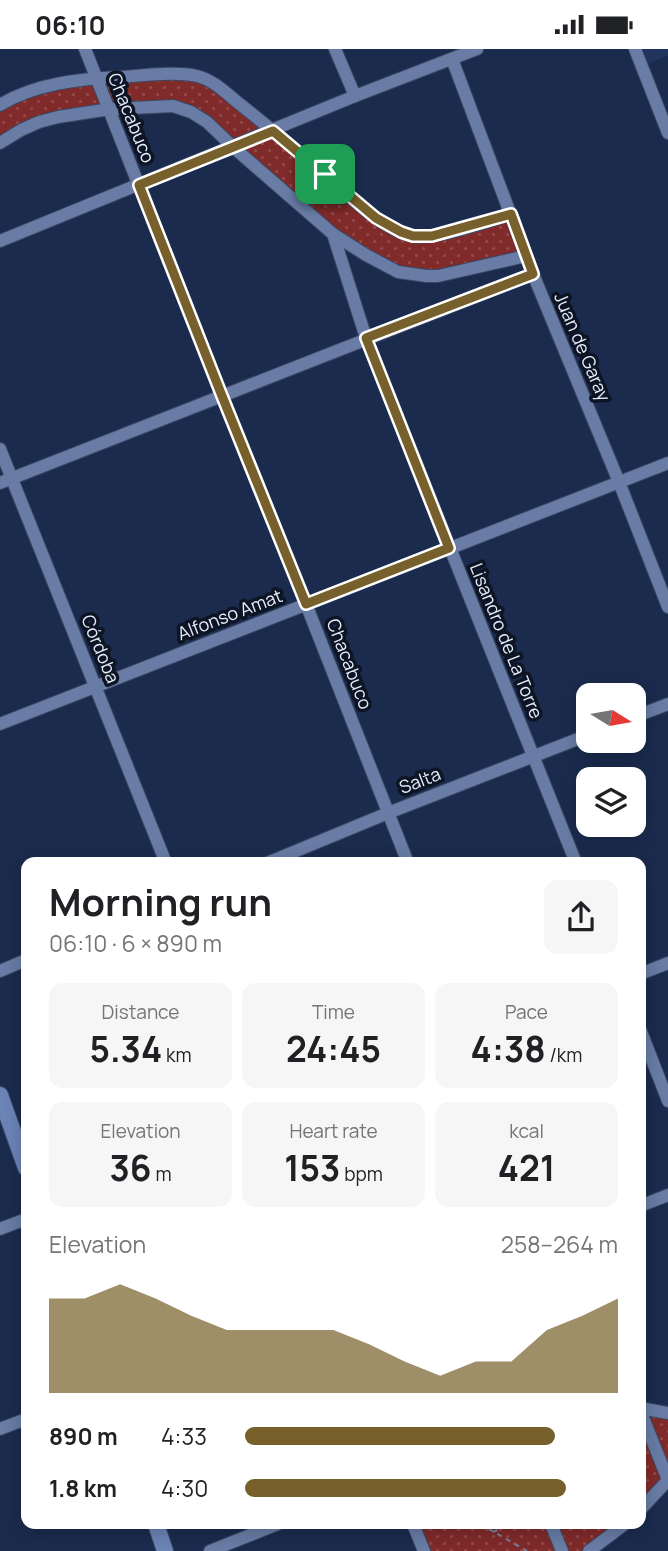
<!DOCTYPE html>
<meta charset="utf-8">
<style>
:root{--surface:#fff;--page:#f6f6f6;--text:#202124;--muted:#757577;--accent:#77602b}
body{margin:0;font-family:Manrope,sans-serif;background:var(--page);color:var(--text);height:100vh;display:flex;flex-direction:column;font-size:26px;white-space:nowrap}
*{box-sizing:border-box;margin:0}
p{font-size:23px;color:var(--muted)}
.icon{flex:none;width:38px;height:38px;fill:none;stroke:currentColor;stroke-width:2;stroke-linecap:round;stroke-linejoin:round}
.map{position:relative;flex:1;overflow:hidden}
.side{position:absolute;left:21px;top:808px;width:625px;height:672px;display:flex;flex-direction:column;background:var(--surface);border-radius:14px;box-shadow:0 4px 18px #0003}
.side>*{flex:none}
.needle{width:46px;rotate:101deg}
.fabs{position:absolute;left:576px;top:634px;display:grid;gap:14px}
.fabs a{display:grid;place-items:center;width:70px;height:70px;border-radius:14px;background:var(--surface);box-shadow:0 4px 18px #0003;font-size:35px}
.pin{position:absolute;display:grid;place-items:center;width:60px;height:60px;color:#fff;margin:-30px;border-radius:14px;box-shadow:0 4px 10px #0006}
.round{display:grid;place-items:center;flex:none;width:74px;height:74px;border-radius:14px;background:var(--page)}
.headline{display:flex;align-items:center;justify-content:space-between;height:119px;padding:0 28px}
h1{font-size:38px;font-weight:700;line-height:52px}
.stats{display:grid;grid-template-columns:repeat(3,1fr);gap:10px;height:119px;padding:7px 28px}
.stats div{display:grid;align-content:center;border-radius:14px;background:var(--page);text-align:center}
.stats b{font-size:35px;font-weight:700}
.stats small{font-size:19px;font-weight:400}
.stats p{font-size:19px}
.chart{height:196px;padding:14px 28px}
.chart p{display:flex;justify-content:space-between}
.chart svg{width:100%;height:126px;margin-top:7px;fill:var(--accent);opacity:.7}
ul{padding:0 28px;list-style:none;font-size:23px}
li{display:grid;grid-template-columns:112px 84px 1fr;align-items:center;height:52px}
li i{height:18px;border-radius:9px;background:var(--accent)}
.status{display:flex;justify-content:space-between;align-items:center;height:49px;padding:0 35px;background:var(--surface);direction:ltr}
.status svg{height:19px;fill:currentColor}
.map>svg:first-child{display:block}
.built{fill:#21345d}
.park{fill:url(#park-dots)}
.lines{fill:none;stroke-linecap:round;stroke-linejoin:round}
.minor-casing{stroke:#3b4762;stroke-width:14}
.major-casing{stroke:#3b4762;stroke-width:18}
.path{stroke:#76829c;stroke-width:2;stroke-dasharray:5 5;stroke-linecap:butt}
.minor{stroke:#687ca5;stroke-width:12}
.major{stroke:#6b84b6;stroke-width:16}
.route-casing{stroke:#fff;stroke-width:14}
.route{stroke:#77602b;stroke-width:9}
.labels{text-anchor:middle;stroke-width:7;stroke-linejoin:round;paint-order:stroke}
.street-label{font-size:18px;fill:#e6edfb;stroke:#0d1424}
</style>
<div class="status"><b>06:10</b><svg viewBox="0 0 49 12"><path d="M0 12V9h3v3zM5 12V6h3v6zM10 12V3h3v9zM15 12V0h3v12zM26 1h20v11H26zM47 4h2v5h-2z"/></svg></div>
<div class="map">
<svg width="668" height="1502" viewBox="0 0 668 1502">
<defs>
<pattern id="park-dots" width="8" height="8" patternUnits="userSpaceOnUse" patternTransform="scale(1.75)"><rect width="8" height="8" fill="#802a2a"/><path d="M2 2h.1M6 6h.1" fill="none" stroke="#92494a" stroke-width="1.8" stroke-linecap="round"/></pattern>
</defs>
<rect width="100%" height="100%" fill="#1b2b4e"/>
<path class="built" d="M643 0H668V7L648 14Z"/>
<g class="park">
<path d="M200 28 376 169 413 187 511 165 526 207 427 227 366 206 233 98 173 57 58 68 0 94V57L53 37Z"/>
<path d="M641 1359 668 1364V1431L641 1461Z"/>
<path d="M413 1475H625L589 1502H424Z"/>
</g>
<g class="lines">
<g class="minor-casing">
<g id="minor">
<path d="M85 0 222 347 306 555 408 814"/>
<path d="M335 0 355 47"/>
<path d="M635 0 668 84"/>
<path d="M452 10 533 225 619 433 668 558"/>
<path d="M0 56C34 35 78 30 118 28 142 27 173 22 197 27 214 31 228 46 241 56 267 77 293 98 319 120 342 140 383 182 413 187 437 191 487 172 511 165"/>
<path d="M0 94 21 81 39 73 58 68 110 60 173 57 191 63 207 73 233 98 333 185 366 206 398 223 427 227H438L526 207"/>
<path d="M333 185 366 289 576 814"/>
<path d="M0 192 355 47 477 0"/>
<path d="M0 400 166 814"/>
<path d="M0 434 533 225"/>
<path d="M634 668 668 655"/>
<path d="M0 675 668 414"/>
<path d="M267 814 388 764 588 686"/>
<path d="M0 922 26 911"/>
<path d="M640 925 668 914"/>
<path d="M640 980 668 1052"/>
<path d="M640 1157 668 1146"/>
<path d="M0 1180 26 1170"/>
<path d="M640 1359 668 1364"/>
<path d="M640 1361 668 1431"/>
<path d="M0 1380 26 1370"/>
<path d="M640 1461 668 1431"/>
<path d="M413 1475 424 1502"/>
<path d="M551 1475 562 1502"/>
<path d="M210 1502 278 1475"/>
<path d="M589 1502 625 1475"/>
</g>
</g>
<g class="major-casing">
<g id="major">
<path d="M0 1046 26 1119"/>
<path d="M156 1475 165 1502"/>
</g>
</g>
<g class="path">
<path d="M640 1412 647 1409"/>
<path d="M480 1475 527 1502"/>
<path d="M493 1483 511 1475"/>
</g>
<use href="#minor" class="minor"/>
<use href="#major" class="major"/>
</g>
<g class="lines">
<g class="route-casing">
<path id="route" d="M273 82 376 169 401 183 413 187H432L511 165 533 225 366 289 449 499 306 555 222 347 139 136Z"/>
</g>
<use href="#route" class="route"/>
</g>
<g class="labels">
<g class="street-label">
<text transform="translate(131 69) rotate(68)" y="6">Chacabuco</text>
<text transform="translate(582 298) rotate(67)" y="6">Juan de Garay</text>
<text transform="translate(230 566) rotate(-21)" y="6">Alfonso Amat</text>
<text transform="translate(506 592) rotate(68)" y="6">Lisandro de La Torre</text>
<text transform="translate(100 600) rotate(68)" y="6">Córdoba</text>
<text transform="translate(349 615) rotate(69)" y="6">Chacabuco</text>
<text transform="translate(420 732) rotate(-21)" y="6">Salta</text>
</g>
</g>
</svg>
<div class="fabs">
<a><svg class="needle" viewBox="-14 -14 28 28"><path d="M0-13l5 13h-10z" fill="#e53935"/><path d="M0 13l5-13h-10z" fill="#757577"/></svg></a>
<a><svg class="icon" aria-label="layers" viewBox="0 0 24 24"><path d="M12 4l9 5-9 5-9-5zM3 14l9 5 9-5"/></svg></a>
</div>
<div class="pin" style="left:325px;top:125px;background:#1e9e55"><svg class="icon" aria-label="arrive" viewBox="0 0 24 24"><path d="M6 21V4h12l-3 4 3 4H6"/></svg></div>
<section class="side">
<div class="headline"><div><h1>Morning run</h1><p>06:10 · 6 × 890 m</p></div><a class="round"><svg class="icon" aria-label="share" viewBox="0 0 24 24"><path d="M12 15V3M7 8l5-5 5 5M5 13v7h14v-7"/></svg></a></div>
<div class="stats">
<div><p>Distance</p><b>5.34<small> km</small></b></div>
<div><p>Time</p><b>24:45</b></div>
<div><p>Pace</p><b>4:38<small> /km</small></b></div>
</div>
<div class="stats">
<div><p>Elevation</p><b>36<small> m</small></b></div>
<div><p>Heart rate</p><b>153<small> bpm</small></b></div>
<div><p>kcal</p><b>421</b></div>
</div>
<div class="chart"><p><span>Elevation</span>258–264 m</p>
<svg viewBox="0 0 160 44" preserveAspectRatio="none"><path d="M0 44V11L10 11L20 6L30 11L40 17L50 22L60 22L70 22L80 22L90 27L100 33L110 38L120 33L130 33L140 22L150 17L160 11V44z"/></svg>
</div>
<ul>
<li><b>890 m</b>4:33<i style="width:83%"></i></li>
<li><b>1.8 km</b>4:30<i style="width:86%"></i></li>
</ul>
</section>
</div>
